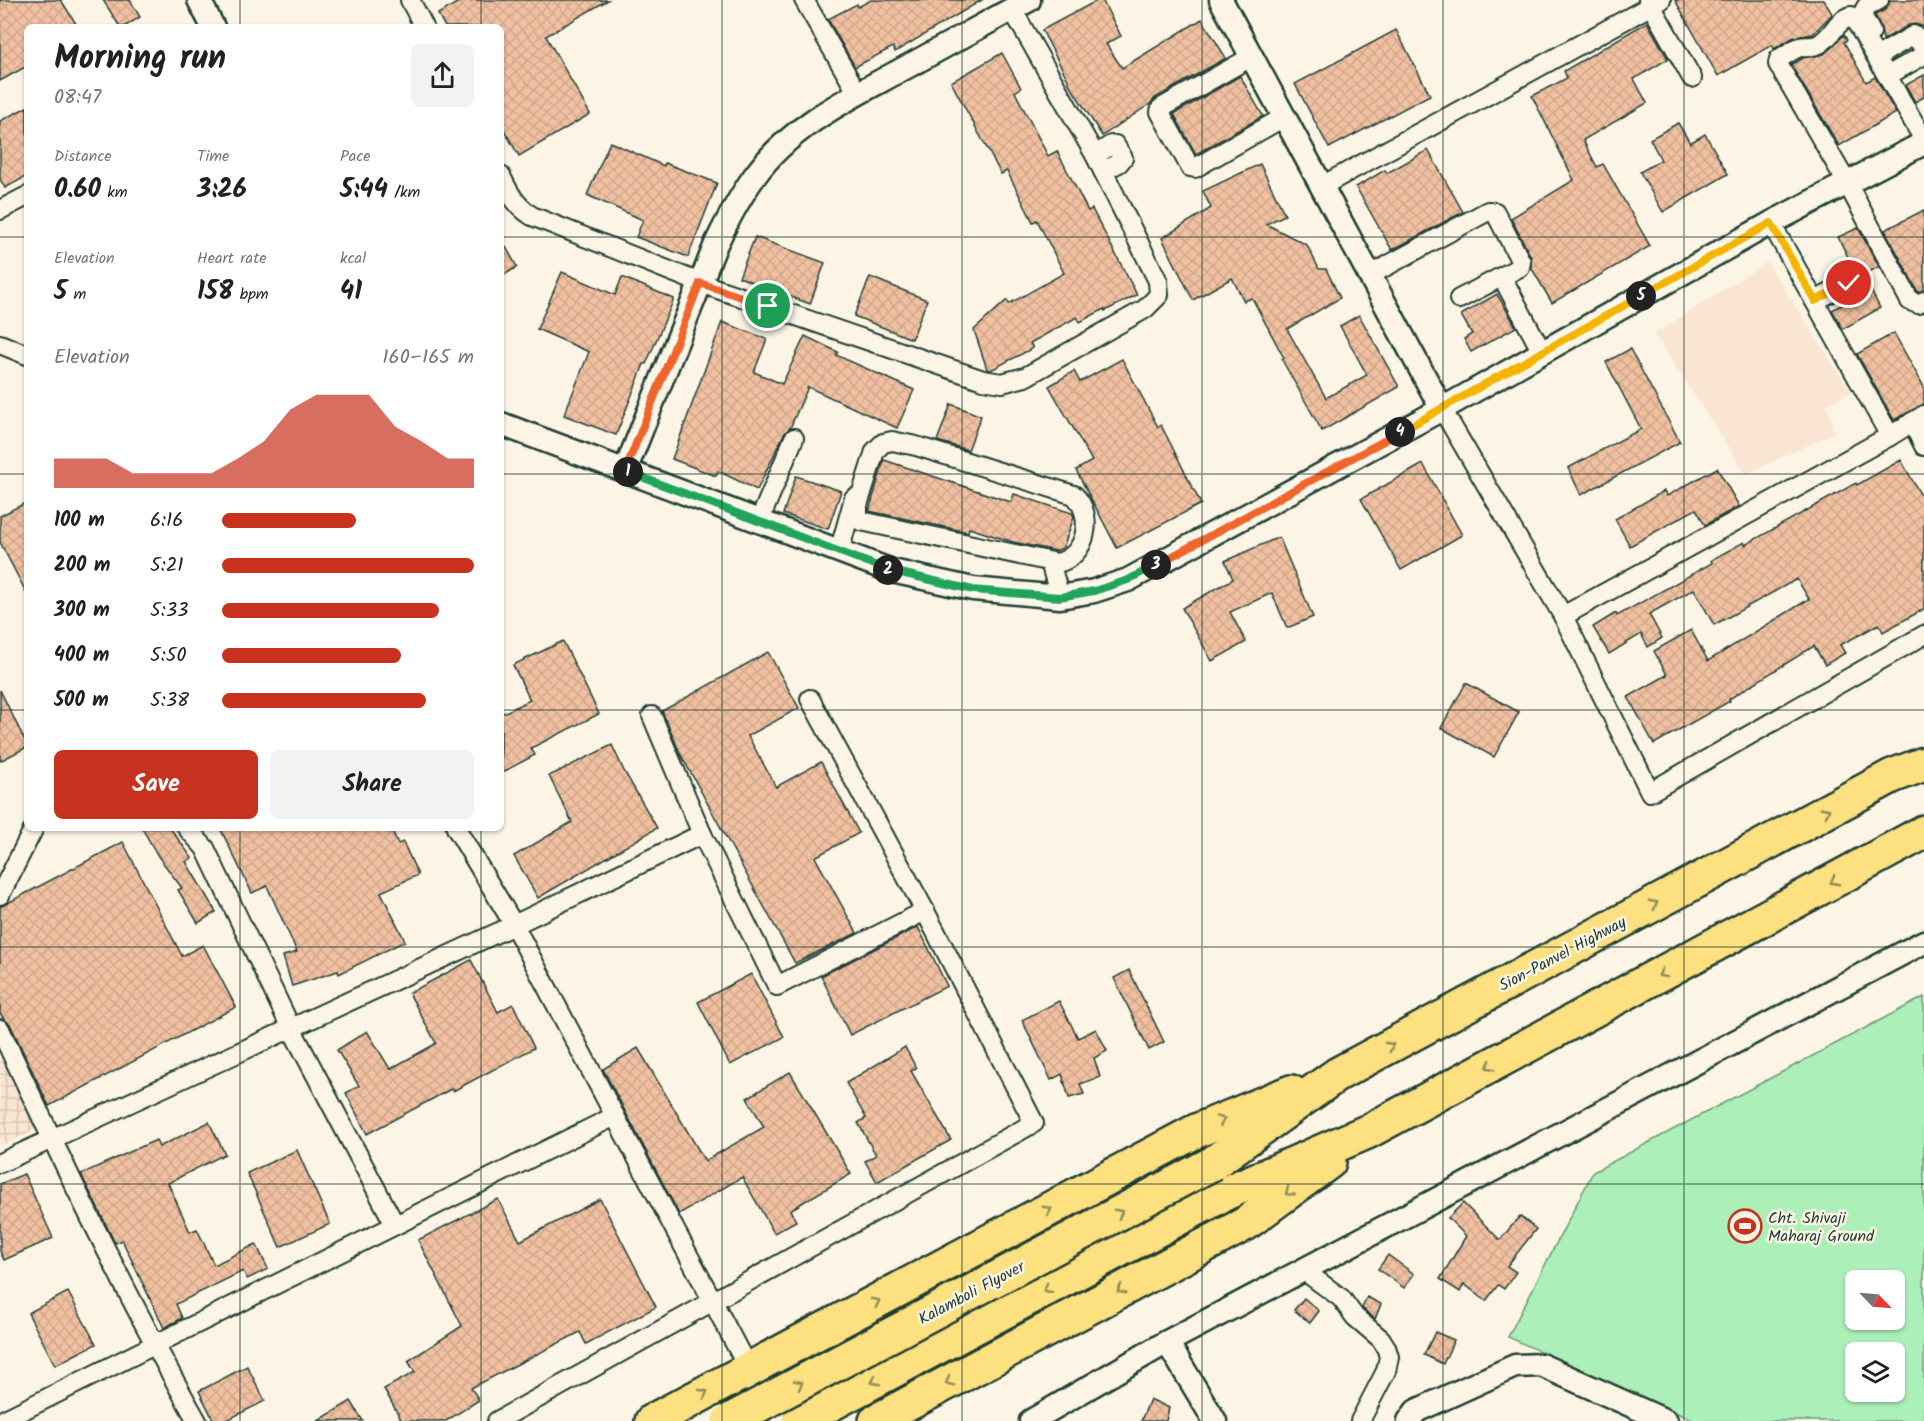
<!DOCTYPE html>
<meta charset="utf-8">
<style>
:root{--surface:#fff;--page:#f2f2f2;--text:#202124;--muted:#757577;--accent:#c8321e}
body{margin:0;font-family:Kalam,sans-serif;background:var(--page);color:var(--text);height:100vh;display:flex;flex-direction:column;font-size:22px;white-space:nowrap}
*{box-sizing:border-box;margin:0}
p{font-size:20px;color:var(--muted)}
.icon{flex:none;width:33px;height:33px;fill:none;stroke:currentColor;stroke-width:2;stroke-linecap:round;stroke-linejoin:round}
.map{position:relative;flex:1;overflow:hidden}
.details{position:absolute;left:24px;top:24px;width:480px;height:807px;display:flex;flex-direction:column;background:var(--surface);border-radius:9px;box-shadow:0 2px 4px #0004}
.details>*{flex:none}
.needle{width:39px;rotate:115deg}
.buttons{position:absolute;left:1845px;top:1270px;display:grid;gap:12px}
.buttons a{display:grid;place-items:center;width:60px;height:60px;border-radius:9px;background:var(--surface);box-shadow:0 2px 4px #0004;font-size:30px}
.pin{position:absolute;display:grid;place-items:center;width:51px;height:51px;color:#fff;margin:-26px;border:3px solid #fff;border-radius:50%;box-shadow:0 2px 6px #0007}
.km{position:absolute;width:30px;height:30px;margin:-15px;border-radius:50%;background:#222;color:#fff;font-size:16px;line-height:30px;text-align:center}
.round{display:grid;place-items:center;flex:none;width:63px;height:63px;border-radius:9px;background:var(--page)}
.headline{display:flex;align-items:center;justify-content:space-between;height:102px;padding:0 30px}
h1{font-size:33px;font-weight:800;line-height:45px}
.stats{display:grid;grid-template-columns:repeat(3,1fr);gap:9px;height:102px;padding:6px 30px}
.stats div{display:grid;align-content:center}
.stats b{font-size:26px;font-weight:800}
.stats small{font-size:16px;font-weight:400}
.stats p{font-size:16px}
.chart{height:168px;padding:12px 30px}
.chart p{display:flex;justify-content:space-between}
.chart svg{width:100%;height:108px;margin-top:6px;fill:var(--accent);opacity:.7}
.cta{display:flex;gap:12px;margin-top:auto;padding:12px 30px}
.cta a{flex:1;height:69px;border-radius:9px;background:var(--accent);color:#fff;font-size:24px;font-weight:800;line-height:69px;text-align:center}
.cta a+a{background:var(--page);color:var(--text)}
ul{padding:0 30px;list-style:none;font-size:20px}
li{display:grid;grid-template-columns:96px 72px 1fr;align-items:center;height:45px}
li i{height:15px;border-radius:8px;background:var(--accent)}
.map>svg:first-child{display:block}
.built{fill:#f9e5d1}
.industrial{fill:url(#industrial-grid)}
.green{fill:#adefb8;stroke:#669676;stroke-width:1.5;fill-rule:evenodd}
.building{fill:url(#building-cross-hatch);stroke:#1f3d34;stroke-width:1.5}
.lines{fill:none;stroke-linecap:round;stroke-linejoin:round}
.minor-casing{stroke:#1f3d34;stroke-width:22}
.tertiary-casing{stroke:#1f3d34;stroke-width:27}
.secondary-casing{stroke:#1f3d34;stroke-width:30}
.motorway-casing{stroke:#1f3d34;stroke-width:38}
.minor{stroke:#fcf5e5;stroke-width:18}
.tertiary{stroke:#fcf5e5;stroke-width:22}
.secondary{stroke:#fcf5e5;stroke-width:26}
.motorway{stroke:#fde080;stroke-width:33}
.motorway-bridge-casing{stroke:#1f3d34;stroke-width:38;stroke-linecap:butt}
.motorway-bridge{stroke:#fde080;stroke-width:33}
.oneway{stroke:#8e8e5a}
.split-1-casing{stroke:#fff;stroke-width:12}
.split-2-casing{stroke:#fff;stroke-width:12}
.split-3-casing{stroke:#fff;stroke-width:12}
.split-4-casing{stroke:#fff;stroke-width:12}
.split-5-casing{stroke:#fff;stroke-width:12}
.split-6-casing{stroke:#fff;stroke-width:12}
.split-1{stroke:#f0652b;stroke-width:8}
.split-2{stroke:#22a559;stroke-width:8}
.split-3{stroke:#22a559;stroke-width:8}
.split-4{stroke:#f0652b;stroke-width:8}
.split-5{stroke:#f5b400;stroke-width:8}
.split-6{stroke:#f5b400;stroke-width:8}
.grid{fill:none;stroke:#1f3d34;stroke-width:1.5;stroke-opacity:0.55}
.labels{text-anchor:middle;stroke-width:5;stroke-linejoin:round;paint-order:stroke}
.street-label{font-size:16px;fill:#1f3d34;stroke:#fcf5e5}
.poi-label{font-size:16px;fill:#1f3d34;stroke:#fcf5e5;text-anchor:start}
</style>
<div class="map">
<svg width="1924" height="1421" viewBox="0 0 1924 1421">
<defs>
<pattern id="industrial-grid" width="8" height="8" patternUnits="userSpaceOnUse" patternTransform="scale(1.5)"><rect width="8" height="8" fill="#f9e5d1"/><path d="M0 4h8M4 0v8" fill="none" stroke="#d5c5b4"/></pattern>
<pattern id="building-cross-hatch" width="8" height="8" patternUnits="userSpaceOnUse" patternTransform="scale(1.5)"><rect width="8" height="8" fill="#f1c0a1"/><path d="M0 0l8 8M0 8l8-8" fill="none" stroke="#cea68b"/></pattern>
</defs>
<rect width="100%" height="100%" fill="#fcf5e5"/>
<filter id="ink" filterUnits="userSpaceOnUse"><feTurbulence type="fractalNoise" baseFrequency=".0167" numOctaves="2"/><feDisplacementMap in="SourceGraphic" scale="12" xChannelSelector="R" yChannelSelector="G"/><feConvolveMatrix kernelMatrix="1 2 1 2 8 2 1 2 1" color-interpolation-filters="sRGB"/></filter>
<g filter="url(#ink)">
<path class="built" d="M1767 262 1851 392 1827 404 1834 433 1746 474 1654 334Z"/>
<path class="industrial" d="M0 1050 36 1130 0 1146Z"/>
<path class="green" d="M1924 997V1421H1695L1508 1337 1593 1172ZM1856 1281H1894V1320H1856ZM1856 1353H1894V1392H1856Z"/>
<g class="building">
<path d="M0 0H61L78 27H27V66L0 81Z"/>
<path d="M103 0H130L140 17 124 27H120Z"/>
<path d="M462 0H608L546 36 590 114 519 156 501 125V27H445L438 14Z"/>
<path d="M871 0H982L895 52 893 47 855 67 828 19 857 4 858 7Z"/>
<path d="M1098 0H1102L1121 36 1106 44 1122 68 1202 19 1226 58 1155 98 1150 104 1102 136 1068 82H1069L1042 30Z"/>
<path d="M1675 0H1824L1832 14 1813 34 1794 37 1774 49 1772 45 1718 76Z"/>
<path d="M1891 0H1924V27L1915 24 1909 25 1883 40 1881 27 1875 15 1885 10Z"/>
<path d="M1647 22 1668 59 1634 79 1647 103 1583 140 1597 167 1603 164 1650 246 1552 303 1531 267V257L1511 218 1574 180 1532 96 1567 78 1564 71Z"/>
<path d="M1396 30 1430 95 1329 148 1295 84Z"/>
<path d="M1844 35 1847 40 1844 42 1866 82 1875 77 1896 113 1839 146 1791 65 1803 58 1824 54Z"/>
<path d="M1002 53 1021 88 1015 92 1048 156 1057 151 1088 211 1092 209 1137 295 1105 311 1104 309 1080 322 1077 317 1030 343 1033 348 991 370 987 369 974 330 1007 300 1009 304 1064 273 1037 220 1033 222 1007 171 1001 174 951 82Z"/>
<path d="M1924 75V97L1915 102 1906 85Z"/>
<path d="M1240 76 1263 116 1196 154 1174 114Z"/>
<path d="M27 107V176L5 188 0 179V121Z"/>
<path d="M1678 123 1690 143 1705 134 1728 174 1663 212 1640 172 1661 160 1650 139Z"/>
<path d="M610 142 664 166 665 163 717 183 688 257 636 237 643 220 587 195Z"/>
<path d="M1428 150 1463 212 1392 250 1356 187 1385 170 1387 173Z"/>
<path d="M1260 164 1285 215 1266 224 1307 245 1319 269H1326L1340 298 1287 329 1326 398 1367 375 1340 326 1359 315 1399 387 1322 431 1282 360 1284 358 1252 298 1244 301 1232 278 1193 300 1162 238 1211 208 1203 191Z"/>
<path d="M1924 210V290L1918 292 1885 230Z"/>
<path d="M1858 228 1879 267 1858 277 1838 237Z"/>
<path d="M755 237 825 263 810 304 739 277Z"/>
<path d="M501 238 517 267 501 277Z"/>
<path d="M562 272 615 295 622 277 674 299 646 364H644L616 435 564 415 589 352 537 329Z"/>
<path d="M870 277 927 300 912 339 854 316Z"/>
<path d="M1870 289 1880 308 1843 329 1832 310Z"/>
<path d="M1497 294 1516 327 1471 352 1464 339 1472 334 1461 315Z"/>
<path d="M722 322 767 339 754 372 782 384 805 336 838 352 836 355 914 390 897 428 808 387 790 428 784 434 757 490 718 471 716 476 672 459Z"/>
<path d="M1894 333 1924 387V404L1894 420 1857 354Z"/>
<path d="M1630 349 1680 442 1581 495 1568 468 1641 429 1606 362Z"/>
<path d="M1122 359 1158 427 1161 425 1201 504 1117 548 1076 470 1092 461 1049 386 1074 371 1080 382Z"/>
<path d="M951 404 981 416 968 450 937 441Z"/>
<path d="M884 460 1011 502 1014 494 1072 513 1074 517 1063 548 1056 551 1013 542 969 528 968 532 869 511Z"/>
<path d="M1901 460 1924 501V609L1883 632 1879 624 1861 634 1840 645 1845 653 1825 665 1814 646 1729 699 1730 701 1654 744 1628 697 1667 675 1654 651 1691 630 1708 661 1809 599 1797 579 1714 625 1694 589 1649 614 1662 638 1648 647 1641 634 1609 654 1593 627 1616 613 1617 616 1712 563 1711 560 1744 542 1745 545 1856 483 1857 485Z"/>
<path d="M1423 464 1462 535 1401 570 1361 499Z"/>
<path d="M1717 468 1739 506 1705 525 1696 509 1630 546 1615 519 1664 491 1667 496Z"/>
<path d="M796 476 841 491 828 529 783 514Z"/>
<path d="M27 502V594L0 542V516Z"/>
<path d="M1279 537 1313 617 1287 628 1272 593 1230 612 1246 642 1212 661 1182 608 1233 579 1225 561Z"/>
<path d="M563 641 599 714 531 748 535 755 501 773V714L530 700 513 665Z"/>
<path d="M768 652 799 708 748 736 776 787 821 762 859 833 815 857 857 933 795 963 681 755 662 711Z"/>
<path d="M1466 683 1519 712 1494 757 1441 728Z"/>
<path d="M0 690 27 745V747L0 761Z"/>
<path d="M612 745 624 771 657 828 538 898 514 856 572 822 549 776Z"/>
<path d="M142 828H170L192 858 186 862 216 912 198 923 178 890 182 888 158 856Z"/>
<path d="M220 828H391L398 844 403 842 418 875 381 892 405 941 339 974 338 971 292 986 283 956 297 952 267 886 252 893Z"/>
<path d="M123 842 182 956 203 945 236 1007 49 1106 10 1024 3 1018 0 1013V907Z"/>
<path d="M918 927 947 986 850 1035 821 976Z"/>
<path d="M471 960 498 1012 513 1004 534 1048 453 1091 451 1089 367 1134 346 1093 359 1086 337 1050 367 1031 390 1069 430 1047 436 1043 409 993Z"/>
<path d="M1129 970 1164 1042 1149 1050 1114 978Z"/>
<path d="M751 974 784 1037 730 1065 698 1002Z"/>
<path d="M1059 1001 1078 1038 1096 1029 1107 1051 1094 1058 1100 1077 1080 1084 1084 1094 1069 1098 1062 1074 1051 1080 1022 1020Z"/>
<path d="M905 1047 916 1068 911 1071 951 1140 877 1182 865 1161 876 1155 858 1123 866 1118 846 1083Z"/>
<path d="M638 1048 705 1161 764 1127 747 1098 790 1072 851 1174 790 1210 796 1221 774 1233 742 1177 679 1214 603 1069Z"/>
<path d="M209 1122 225 1154 168 1183 190 1232 197 1229 214 1265 256 1244 268 1269 247 1279 243 1271 176 1304 182 1318 164 1328 122 1240 115 1243 81 1174 156 1140 159 1147Z"/>
<path d="M297 1150 330 1224 280 1247 247 1173Z"/>
<path d="M24 1174 53 1238 4 1260 0 1251V1184Z"/>
<path d="M498 1199 520 1241 600 1199 656 1307 586 1344 580 1332 471 1388 479 1400 446 1421H402L384 1389 415 1372 408 1361 462 1326 418 1240Z"/>
<path d="M1463 1203 1500 1240 1520 1216 1536 1229 1507 1266 1516 1272 1504 1289 1498 1285 1486 1301 1464 1284 1460 1292 1440 1279 1466 1236 1448 1218Z"/>
<path d="M1388 1255 1414 1274 1404 1288 1378 1269Z"/>
<path d="M68 1292 96 1344 55 1365 28 1313Z"/>
<path d="M1367 1297 1381 1304 1375 1319 1362 1308Z"/>
<path d="M1304 1298 1319 1311 1310 1323 1294 1310Z"/>
<path d="M1435 1332 1454 1340 1443 1364 1424 1355Z"/>
<path d="M247 1366 265 1401 225 1421H214L199 1391Z"/>
<path d="M1150 1399 1169 1408 1166 1421H1141Z"/>
<path d="M351 1401 363 1421H318Z"/>
</g>
<g class="lines">
<g class="minor-casing">
<g id="minor">
<path d="M410 0 424 27"/>
<path d="M804 0 858 94"/>
<path d="M1648 0 1692 78"/>
<path d="M1871 32 1862 15 1866 7 1879 0"/>
<path d="M1883 53 1914 35 1917 37 1924 50"/>
<path d="M1251 57 1161 108 1160 112 1190 167 1195 168 1284 117"/>
<path d="M1894 72 1924 55"/>
<path d="M1924 140 1856 22 1851 16C1836 20 1832 37 1819 44 1812 48 1807 45 1800 47 1793 49 1786 55 1779 59L1778 64 1847 183 1910 301 1918 304 1924 301"/>
<path d="M1095 155 1111 145H1115L1123 158 1119 163 1103 171"/>
<path d="M501 176C509 193 516 206 532 216L700 283 983 380 1002 383 1025 377 1145 309 1159 295 1158 281 1095 155 1012 9"/>
<path d="M1322 186 1661 0"/>
<path d="M0 210 27 196"/>
<path d="M1771 223 1890 436"/>
<path d="M1370 275 1488 211 1495 212 1521 262 1520 267 1459 299"/>
<path d="M1502 277 1542 352"/>
<path d="M1815 301 1849 283"/>
<path d="M0 344 27 355"/>
<path d="M1442 409 1563 616 1650 792 1924 635"/>
<path d="M1912 422 1924 446"/>
<path d="M892 441 916 446 1074 495C1095 515 1087 557 1057 563L861 521 858 515V505L875 451 883 443Z"/>
<path d="M759 522 794 438"/>
<path d="M839 552 854 498"/>
<path d="M1050 562 1060 597"/>
<path d="M1563 616 1890 436 1924 415"/>
<path d="M652 716 702 834"/>
<path d="M187 828 205 848 291 1028 395 1225"/>
<path d="M456 828 514 925 749 1370"/>
<path d="M0 895 34 828"/>
<path d="M0 1029C62 1161 125 1294 197 1421"/>
<path d="M0 1163 514 925 702 834 777 986 925 911"/>
<path d="M1303 1270 1341 1298 1355 1317 1381 1339 1386 1347 1389 1357 1386 1371 1360 1421"/>
<path d="M1 1421 615 1116"/>
<path d="M497 1421 1034 1123 925 911 810 699"/>
</g>
</g>
<g class="tertiary-casing">
<g id="tertiary">
<path d="M199 0 213 27"/>
<path d="M1221 0 1442 409"/>
<path d="M501 424 892 571 973 589 1060 597 1094 591 1128 580 1442 409 1771 223 1924 143"/>
<path d="M625 471 716 244C727 221 739 198 754 177 790 126 848 99 901 70 944 47 986 23 1029 0"/>
<path d="M1167 1342 1215 1421"/>
<path d="M1031 1421 1167 1342 1924 942"/>
<path d="M1409 1421 1416 1411 1515 1366 1541 1365 1666 1421"/>
</g>
</g>
<g class="secondary-casing">
<path id="secondary" d="M749 1370 777 1421"/>
</g>
<g class="motorway-casing">
<g id="motorway">
<path d="M1213 1163 1338 1074 1892 776 1924 764"/>
<path d="M652 1421 1196 1131 1291 1092"/>
<path d="M799 1421 1228 1192 1369 1131 1924 832"/>
<path d="M876 1421 1245 1224 1329 1162"/>
</g>
</g>
<use href="#minor" class="minor"/>
<use href="#tertiary" class="tertiary"/>
<use href="#secondary" class="secondary"/>
<use href="#motorway" class="motorway"/>
<g class="motorway-bridge-casing">
<path id="motorway-bridge" d="M729 1421 1213 1163"/>
</g>
<use href="#motorway-bridge" class="motorway-bridge"/>
</g>
<defs><path id="oneway-chevron" d="M-2-3.5L2.5 0L-2 3.5" fill="none" stroke-width="1.6" stroke-linecap="round" stroke-linejoin="round" transform="scale(1.5)"/></defs>
<g class="oneway">
<use href="#oneway-chevron" transform="translate(1826 811) rotate(-28)"/>
<use href="#oneway-chevron" transform="translate(1834 881) rotate(152)"/>
<use href="#oneway-chevron" transform="translate(1654 904) rotate(-28)"/>
<use href="#oneway-chevron" transform="translate(1662 974) rotate(152)"/>
<use href="#oneway-chevron" transform="translate(1390 1046) rotate(-28)"/>
<use href="#oneway-chevron" transform="translate(1490 1066) rotate(152)"/>
<use href="#oneway-chevron" transform="translate(1221 1120) rotate(-24)"/>
<use href="#oneway-chevron" transform="translate(1289 1192) rotate(143)"/>
<use href="#oneway-chevron" transform="translate(1048 1210) rotate(-28)"/>
<use href="#oneway-chevron" transform="translate(1119 1213) rotate(-28)"/>
<use href="#oneway-chevron" transform="translate(1047 1289) rotate(152)"/>
<use href="#oneway-chevron" transform="translate(1121 1290) rotate(152)"/>
<use href="#oneway-chevron" transform="translate(876 1302) rotate(-28)"/>
<use href="#oneway-chevron" transform="translate(875 1381) rotate(152)"/>
<use href="#oneway-chevron" transform="translate(949 1382) rotate(152)"/>
<use href="#oneway-chevron" transform="translate(799 1384) rotate(-28)"/>
<use href="#oneway-chevron" transform="translate(704 1393) rotate(-28)"/>
</g>
</g>
<g class="lines" filter="url(#ink)">
<g class="split-1-casing">
<path id="split-1" d="M628 472 625 471 700 283 768 306"/>
</g>
<g class="split-2-casing">
<path id="split-2" d="M628 472 888 570"/>
</g>
<g class="split-3-casing">
<path id="split-3" d="M888 570 973 590 1060 597 1094 591 1128 580 1156 565"/>
</g>
<g class="split-4-casing">
<path id="split-4" d="M1156 565 1400 432"/>
</g>
<g class="split-5-casing">
<path id="split-5" d="M1400 432 1641 296"/>
</g>
<g class="split-6-casing">
<path id="split-6" d="M1641 296 1771 223 1815 301 1849 283"/>
</g>
<use href="#split-1" class="split-1"/>
<use href="#split-2" class="split-2"/>
<use href="#split-3" class="split-3"/>
<use href="#split-4" class="split-4"/>
<use href="#split-5" class="split-5"/>
<use href="#split-6" class="split-6"/>
</g>
<path class="grid" d="M240 0V27M481 0V27M722 0V1421M962 0V1421M1202 0V1421M1443 0V1421M1684 0V1421M0 237H27M501 237H1924M0 474H27M501 474H1924M0 710H27M501 710H1924M240 828V1421M481 828V1421M0 947H1924M0 1184H1924"/>
<defs>
<g id="stadium-ring" transform="scale(1.725)"><circle r="9.5" fill="#fcf5e5" stroke="#c8321e" stroke-width="1.5"/><path d="M0-5a6.5 5 0 1 0 0 10a6.5 5 0 1 0 0-10ZM-3.5-1.8h7v3.6h-7Z" fill="#c8321e"/></g>
</defs>
<g fill-rule="evenodd">
<use href="#stadium-ring" x="1745" y="1226"/>
</g>
<g class="labels">
<g class="street-label">
<text transform="translate(1562 953) rotate(-28)" y="6">Sion-Panvel Highway</text>
<text transform="translate(971 1292) rotate(-28)" y="6">Kalamboli Flyover</text>
</g>
<g class="poi-label">
<text x="1768" y="1223">Cht. Shivaji<tspan x="1768" dy="18">Maharaj Ground</tspan></text>
</g>
</g>
</svg>
<div class="buttons">
<a><svg class="needle" viewBox="-14 -14 28 28"><path d="M0-13l5 13h-10z" fill="#e53935"/><path d="M0 13l5-13h-10z" fill="#757577"/></svg></a>
<a><svg class="icon" aria-label="layers" viewBox="0 0 24 24"><path d="M12 4l9 5-9 5-9-5zM3 14l9 5 9-5"/></svg></a>
</div>
<div class="pin" style="left:768px;top:306px;background:#1e9e55"><svg class="icon" aria-label="arrive" viewBox="0 0 24 24"><path d="M6 21V4h12l-3 4 3 4H6"/></svg></div>
<div class="pin" style="left:1849px;top:283px;background:#d93025"><svg class="icon" aria-label="check" viewBox="0 0 24 24"><path d="M5 12l5 5 9-10"/></svg></div>
<b class="km" style="left:628px;top:472px">1</b>
<b class="km" style="left:888px;top:570px">2</b>
<b class="km" style="left:1156px;top:565px">3</b>
<b class="km" style="left:1400px;top:432px">4</b>
<b class="km" style="left:1641px;top:296px">5</b>
<section class="details">
<div class="headline"><div><h1>Morning run</h1><p>08:47</p></div><a class="round"><svg class="icon" aria-label="share" viewBox="0 0 24 24"><path d="M12 15V3M7 8l5-5 5 5M5 13v7h14v-7"/></svg></a></div>
<div class="stats">
<div><p>Distance</p><b>0.60<small> km</small></b></div>
<div><p>Time</p><b>3:26</b></div>
<div><p>Pace</p><b>5:44<small> /km</small></b></div>
</div>
<div class="stats">
<div><p>Elevation</p><b>5<small> m</small></b></div>
<div><p>Heart rate</p><b>158<small> bpm</small></b></div>
<div><p>kcal</p><b>41</b></div>
</div>
<div class="chart"><p><span>Elevation</span>160–165 m</p>
<svg viewBox="0 0 160 44" preserveAspectRatio="none"><path d="M0 44V32L10 32L20 32L30 38L40 38L50 38L60 38L70 32L80 25L90 12L100 6L110 6L120 6L130 19L140 25L150 32L160 32V44z"/></svg>
</div>
<ul>
<li><b>100 m</b>6:16<i style="width:53%"></i></li>
<li><b>200 m</b>5:21<i style="width:100%"></i></li>
<li><b>300 m</b>5:33<i style="width:86%"></i></li>
<li><b>400 m</b>5:50<i style="width:71%"></i></li>
<li><b>500 m</b>5:38<i style="width:81%"></i></li>
</ul>
<div class="cta"><a>Save</a><a>Share</a></div>
</section>
</div>
